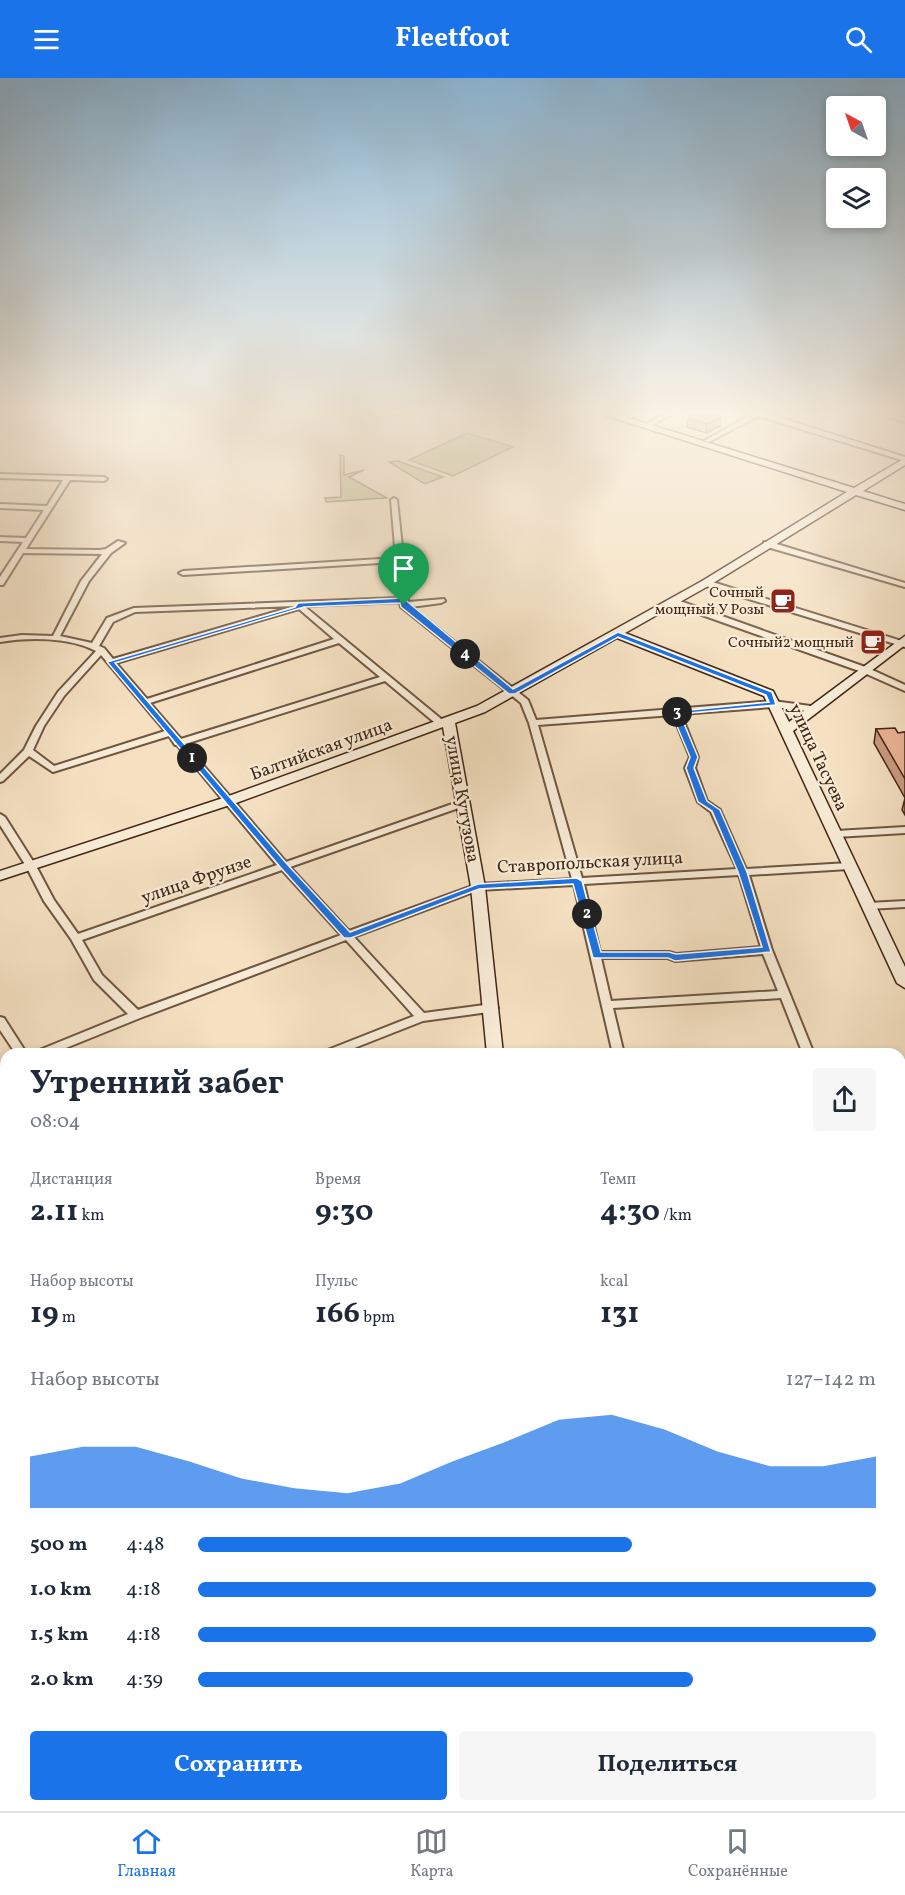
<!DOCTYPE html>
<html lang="ru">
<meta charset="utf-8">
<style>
:root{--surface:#fff;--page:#f6f6f7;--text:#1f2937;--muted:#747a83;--line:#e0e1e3;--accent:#1a73e8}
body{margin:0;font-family:Vollkorn,serif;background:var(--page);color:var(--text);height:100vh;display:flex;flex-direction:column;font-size:22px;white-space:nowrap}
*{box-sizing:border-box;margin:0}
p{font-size:20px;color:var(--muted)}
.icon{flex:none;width:33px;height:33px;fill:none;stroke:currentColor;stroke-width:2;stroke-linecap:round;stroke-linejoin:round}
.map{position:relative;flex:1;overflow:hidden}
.details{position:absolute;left:0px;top:970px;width:906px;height:764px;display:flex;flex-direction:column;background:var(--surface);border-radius:18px 18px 0 0;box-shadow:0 3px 9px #0003}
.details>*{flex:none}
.needle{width:39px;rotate:320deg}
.tools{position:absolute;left:826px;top:18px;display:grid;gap:12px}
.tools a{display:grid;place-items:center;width:60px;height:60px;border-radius:6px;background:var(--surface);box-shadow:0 3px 9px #0003;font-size:30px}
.pin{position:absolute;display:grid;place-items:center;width:51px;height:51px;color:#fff;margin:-62px -26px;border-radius:50% 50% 50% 0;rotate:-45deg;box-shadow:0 0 6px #0007}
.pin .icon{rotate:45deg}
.km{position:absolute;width:30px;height:30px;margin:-15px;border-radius:50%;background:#222;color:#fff;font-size:16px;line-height:30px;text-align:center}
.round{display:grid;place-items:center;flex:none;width:63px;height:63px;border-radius:6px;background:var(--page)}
.summary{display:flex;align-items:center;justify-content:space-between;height:102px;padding:0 30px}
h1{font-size:33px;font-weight:700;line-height:45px}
.metrics{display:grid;grid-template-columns:repeat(3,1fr);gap:9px;height:102px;padding:6px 30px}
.metrics div{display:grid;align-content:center}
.metrics b{font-size:30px;font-weight:700}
.metrics small{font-size:16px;font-weight:400}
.metrics p{font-size:16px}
.chart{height:168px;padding:12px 30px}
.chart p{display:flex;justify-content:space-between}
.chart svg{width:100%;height:108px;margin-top:6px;fill:var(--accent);opacity:.7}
.button{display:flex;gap:12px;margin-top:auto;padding:12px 30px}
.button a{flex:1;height:69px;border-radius:6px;background:var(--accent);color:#fff;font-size:24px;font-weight:700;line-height:69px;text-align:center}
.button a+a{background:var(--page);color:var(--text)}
ul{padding:0 30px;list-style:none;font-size:20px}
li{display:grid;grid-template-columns:96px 72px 1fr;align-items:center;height:45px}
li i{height:15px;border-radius:8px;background:var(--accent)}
header{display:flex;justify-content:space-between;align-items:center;height:78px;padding:0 30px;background:var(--accent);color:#fff;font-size:27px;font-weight:700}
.tab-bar{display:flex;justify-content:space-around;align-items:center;height:84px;border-top:2px solid var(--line);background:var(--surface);font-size:16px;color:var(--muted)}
.tab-bar a{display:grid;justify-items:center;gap:3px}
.tab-bar .selected{color:var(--accent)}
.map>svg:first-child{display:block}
.green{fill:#c4c18e;stroke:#837452;stroke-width:1.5}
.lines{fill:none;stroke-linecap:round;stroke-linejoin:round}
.street-casing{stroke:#6f5641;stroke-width:4}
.secondary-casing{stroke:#422716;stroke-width:3}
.street{fill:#f8ecd7;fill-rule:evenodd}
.secondary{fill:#f8ecd7;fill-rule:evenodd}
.wall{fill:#cc9c82;stroke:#422716;stroke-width:1.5}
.shaded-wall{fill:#a67f6a;stroke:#422716;stroke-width:1.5}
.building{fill:#edb597;stroke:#422716;stroke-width:1.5}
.route{fill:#1a73e8;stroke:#fff;stroke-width:1.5;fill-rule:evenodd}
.labels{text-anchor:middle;stroke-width:4.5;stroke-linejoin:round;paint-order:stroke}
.far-poi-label{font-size:15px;fill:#422716;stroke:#f8ecd7;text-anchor:end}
.street-label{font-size:18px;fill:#422716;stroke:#f8ecd7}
</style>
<header><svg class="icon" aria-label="menu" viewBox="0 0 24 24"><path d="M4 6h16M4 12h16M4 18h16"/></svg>Fleetfoot<svg class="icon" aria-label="search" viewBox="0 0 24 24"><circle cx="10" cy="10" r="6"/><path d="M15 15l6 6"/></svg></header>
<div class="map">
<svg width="905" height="1733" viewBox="0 0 905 1733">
<rect width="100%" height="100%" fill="#f5e1c2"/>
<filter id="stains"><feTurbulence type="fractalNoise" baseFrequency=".00333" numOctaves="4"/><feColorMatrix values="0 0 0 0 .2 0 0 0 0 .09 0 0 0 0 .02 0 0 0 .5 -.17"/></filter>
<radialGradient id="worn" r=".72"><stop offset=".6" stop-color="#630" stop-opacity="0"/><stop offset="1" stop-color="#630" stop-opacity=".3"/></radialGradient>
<g class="green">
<path d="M467 355 513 369 453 398 409 382Z"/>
<path d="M340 377 344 378V397L364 392 349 399 387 420 326 424 325 420 341 419Z"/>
<path d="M398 383 443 399 425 406 389 384Z"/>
<path d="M900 1380H905V1733H650L649 1728H900Z"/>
<rect x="120" y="1728" width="224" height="5"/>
</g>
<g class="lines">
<g class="street-casing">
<g id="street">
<path d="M667 334H676L652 347 647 346Z"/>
<path d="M748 334H762L905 379V383L758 338 709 364 704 363 752 336Z"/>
<path d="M875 334H886L905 340V344Z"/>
<path d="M0 396 104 399 107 401 104 403 70 402 26 471 99 472 106 471 118 463 125 465 111 475 89 503 60 558 92 565 107 540 134 530 399 520 396 484 183 497 179 495 183 493 396 480 391 422 394 420 397 422 408 524 444 521 445 523 441 525 411 529 528 622 536 642 773 623 818 629V633L815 634 773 629 681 636 698 679 695 690 707 723 720 732 746 791 849 785 854 788 849 791 749 797 772 872 814 976H803L781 920 613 930 624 976H613L574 807 479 812 354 859 424 935 492 926 498 930 496 933 423 943 339 976H324L325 973 414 938 346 862 140 940 51 976H36L37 973 128 936 94 902 71 861 44 823 26 788 0 747V736L5 739 36 788 54 822 78 856 277 787 177 667H175L169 658 53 694 29 678 3 703 0 704V696L24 672 36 648 58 614 96 573C70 559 28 559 0 564V560L22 557 53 558 81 503 102 476 23 475 3 507H0V499L23 464 0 463V459L26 460 44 432 0 430V426L47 428 63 402 0 400ZM400 524 401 529 521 625 529 645 572 801 478 806 349 853 290 789 467 727 469 725 467 723H461L286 784 185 666 385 603 440 649H446V645L304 528ZM295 528 113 581 104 570 99 568 113 544 135 534ZM299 531 334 561 147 621 116 585ZM339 565 380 599 181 661 150 625ZM101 577 165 653 54 688 33 672 44 648 64 618ZM673 637 690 679 685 690 698 724 711 734 737 791 582 800 538 647ZM282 792 341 857 138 932 102 897 82 862ZM739 797 761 869 676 876 669 874H600L584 806ZM763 876 778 913 611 923 601 880H667L675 883Z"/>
<path d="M764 464H770L905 505V509L764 468Z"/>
<path d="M703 503H709L905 564V569L703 507Z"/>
<path d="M671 522H677L868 590 905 607V613L862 594 671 526Z"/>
<path d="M905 749V755L836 759 831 756 836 753Z"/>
<path d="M905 823V829L868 831 863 828 868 825Z"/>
<path d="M0 939 4 940 27 976H16L0 952Z"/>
<path d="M6 987V995L0 997V989Z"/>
<rect x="900" y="996" width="5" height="8"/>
<path d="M905 1107V1117L900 1118V1108Z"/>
<path d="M6 1275V1317L0 1321V1279Z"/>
<rect x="104" y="1728" width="18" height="5"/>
</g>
</g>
<g class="secondary-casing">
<g id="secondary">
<path d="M595 334H610L854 410 905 380V387L863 413 905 426V432L856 417 710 507 625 555 773 613 789 644 905 558V567L793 653 905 889V910L897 905 764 618 617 560 485 634 455 645 485 809 503 976H487L471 809 443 649 236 725 0 802V793L226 719 477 628 702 503 847 414Z"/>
<rect x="900" y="1229" width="5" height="16"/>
<rect x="0" y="1284" width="6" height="18"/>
<path d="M600 1728H624L626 1733H600Z"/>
</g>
</g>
<use href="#street" class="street"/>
<use href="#secondary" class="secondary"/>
</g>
<g class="wall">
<path d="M688 340 720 348 706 355 687 349Z"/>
<path d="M876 651 898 655 905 654V737L902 732 905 720 874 665Z"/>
</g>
<path class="shaded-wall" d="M721 339 720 348 706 355 707 346Z"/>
<g class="building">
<path d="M699 334H706L721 339 707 346 688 340Z"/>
<path d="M895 650 898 655 905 654V701L876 651Z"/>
</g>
<linearGradient id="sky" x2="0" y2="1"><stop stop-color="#8bb7d6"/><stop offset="0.58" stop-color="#faf2e4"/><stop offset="1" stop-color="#faf2e4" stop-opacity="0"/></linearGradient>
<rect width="905" height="577" fill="url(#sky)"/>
<path class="route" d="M403 520 513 611 618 554 772 614 776 627 680 636 698 679 694 690 707 723 720 732 747 794 771 874 675 883 668 880H593L573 806 479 811 351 860H344L281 790 107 584 295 529 298 525ZM400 525 401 529 509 616H515L618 559 766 617 769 624 671 634 690 679 686 690 698 724 712 733 738 794 762 869 676 876 669 874H601L582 803 577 800 478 806 350 854 287 786 115 585 304 529Z"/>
<defs>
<g id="cafe-square" transform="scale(1.35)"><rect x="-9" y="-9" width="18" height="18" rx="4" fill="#8f2418" stroke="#f8ecd7"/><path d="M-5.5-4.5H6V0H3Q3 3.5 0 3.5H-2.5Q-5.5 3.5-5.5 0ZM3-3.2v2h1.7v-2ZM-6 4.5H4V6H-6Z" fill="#fff"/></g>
</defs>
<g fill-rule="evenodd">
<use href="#cafe-square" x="783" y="523"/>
<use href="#cafe-square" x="873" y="564"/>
</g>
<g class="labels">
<g class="far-poi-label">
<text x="764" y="519">Сочный<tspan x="764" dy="17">мощный У Розы</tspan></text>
<text x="854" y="569">Сочный2 мощный</text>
</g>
<g class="street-label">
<text transform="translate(321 671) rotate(-20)" y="6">Балтийская улица</text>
<text transform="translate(819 679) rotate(65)" y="6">улица Тасуева</text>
<text transform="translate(463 721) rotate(80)" y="6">улица Кутузова</text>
<text transform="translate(590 784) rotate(-3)" y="6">Ставропольская улица</text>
<text transform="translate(196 801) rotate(-19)" y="6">улица Фрунзе</text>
</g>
</g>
<rect width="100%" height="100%" filter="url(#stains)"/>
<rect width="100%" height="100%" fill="url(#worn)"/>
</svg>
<div class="tools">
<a><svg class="needle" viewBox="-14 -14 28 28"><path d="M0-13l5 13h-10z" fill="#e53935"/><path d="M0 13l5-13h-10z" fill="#747a83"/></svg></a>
<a><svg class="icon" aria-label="layers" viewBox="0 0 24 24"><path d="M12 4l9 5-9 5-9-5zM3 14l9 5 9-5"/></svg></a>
</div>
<div class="pin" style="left:404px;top:527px;background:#1e9e55"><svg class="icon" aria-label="arrive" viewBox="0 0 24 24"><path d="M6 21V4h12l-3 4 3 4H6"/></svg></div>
<b class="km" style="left:192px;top:680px">1</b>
<b class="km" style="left:587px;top:836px">2</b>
<b class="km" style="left:677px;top:634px">3</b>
<b class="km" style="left:465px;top:576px">4</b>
<section class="details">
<div class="summary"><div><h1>Утренний забег</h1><p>08:04</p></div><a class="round"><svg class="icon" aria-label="share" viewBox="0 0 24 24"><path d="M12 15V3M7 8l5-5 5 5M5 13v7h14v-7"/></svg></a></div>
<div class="metrics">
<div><p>Дистанция</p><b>2.11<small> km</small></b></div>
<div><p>Время</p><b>9:30</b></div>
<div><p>Темп</p><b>4:30<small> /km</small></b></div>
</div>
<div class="metrics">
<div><p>Набор высоты</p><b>19<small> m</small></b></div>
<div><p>Пульс</p><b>166<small> bpm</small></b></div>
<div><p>kcal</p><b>131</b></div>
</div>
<div class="chart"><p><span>Набор высоты</span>127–142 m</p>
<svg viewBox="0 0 160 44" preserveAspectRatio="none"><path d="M0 44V23L10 19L20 19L30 25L40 32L50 36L60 38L70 34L80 25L90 17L100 8L110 6L120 12L130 21L140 27L150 27L160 23V44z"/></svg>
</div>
<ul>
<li><b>500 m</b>4:48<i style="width:64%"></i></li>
<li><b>1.0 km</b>4:18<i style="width:100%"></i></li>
<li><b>1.5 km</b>4:18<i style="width:100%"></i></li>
<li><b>2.0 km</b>4:39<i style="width:73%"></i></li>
</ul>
<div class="button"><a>Сохранить</a><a>Поделиться</a></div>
</section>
</div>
<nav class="tab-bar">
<a class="selected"><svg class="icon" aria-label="home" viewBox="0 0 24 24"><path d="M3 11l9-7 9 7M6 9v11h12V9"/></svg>Главная</a>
<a><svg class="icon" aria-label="map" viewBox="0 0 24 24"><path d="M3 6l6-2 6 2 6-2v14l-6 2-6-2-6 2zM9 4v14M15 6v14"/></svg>Карта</a>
<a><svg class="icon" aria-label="saved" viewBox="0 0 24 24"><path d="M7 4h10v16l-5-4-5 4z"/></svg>Сохранённые</a>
</nav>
